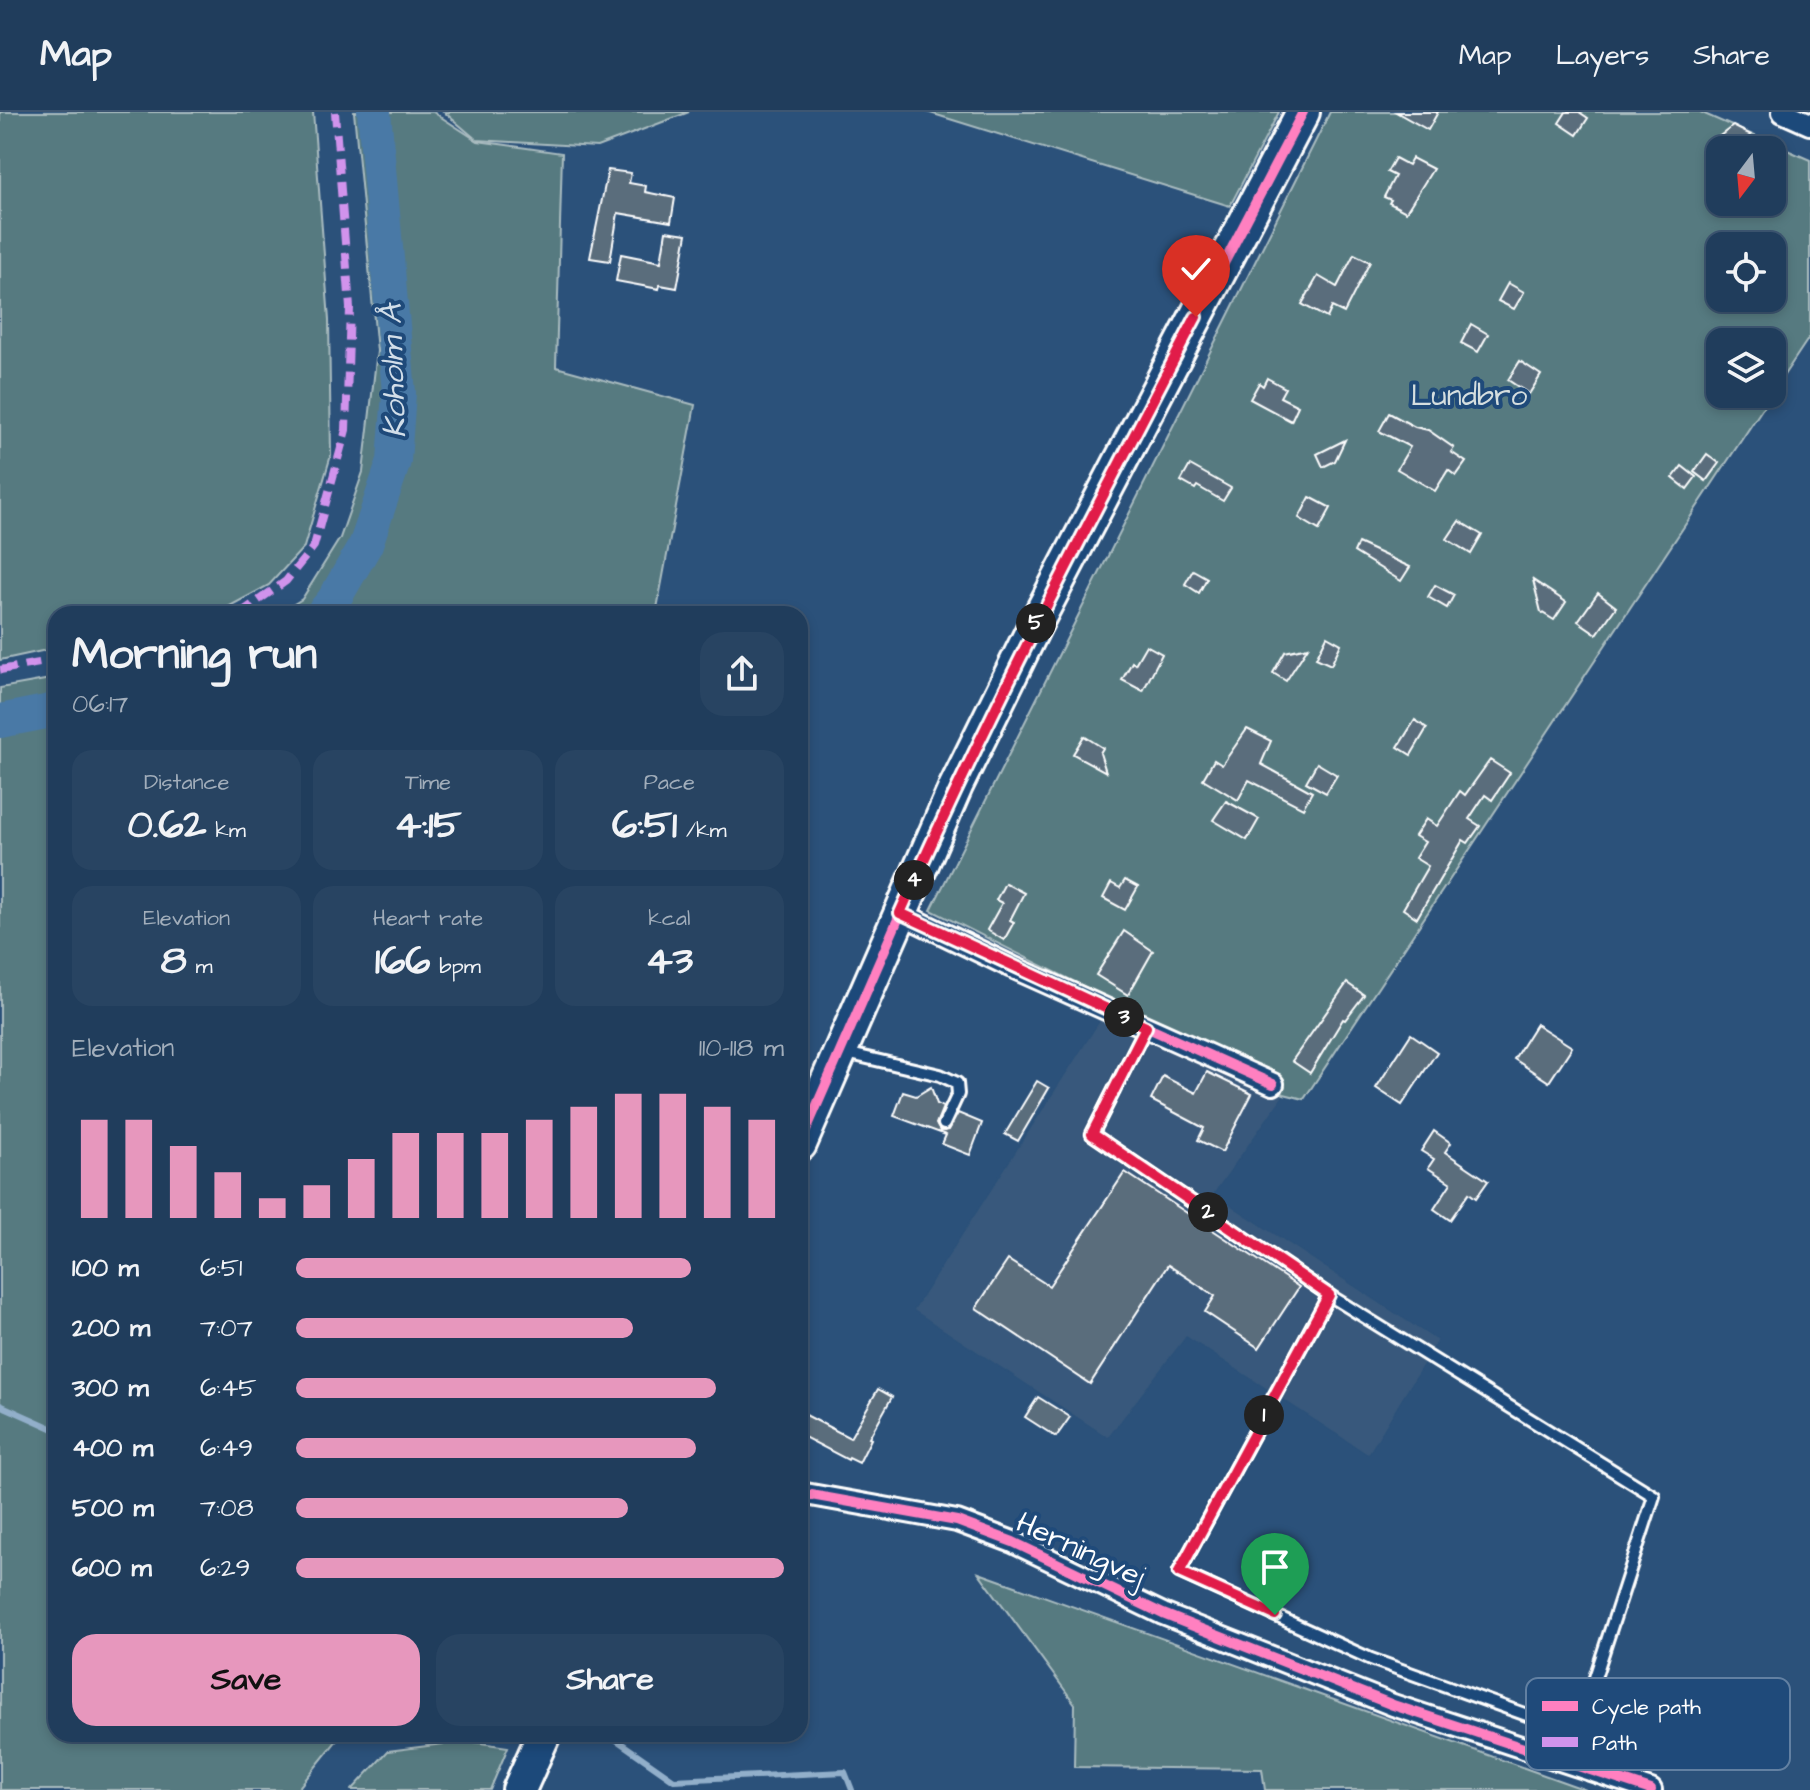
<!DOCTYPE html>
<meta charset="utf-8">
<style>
:root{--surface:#203d5c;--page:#284462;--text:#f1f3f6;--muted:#a2aebb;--line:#3d5672;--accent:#e797bd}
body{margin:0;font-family:"Architects Daughter",sans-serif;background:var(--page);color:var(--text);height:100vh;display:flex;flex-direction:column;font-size:30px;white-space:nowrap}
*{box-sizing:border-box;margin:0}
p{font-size:26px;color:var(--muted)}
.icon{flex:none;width:44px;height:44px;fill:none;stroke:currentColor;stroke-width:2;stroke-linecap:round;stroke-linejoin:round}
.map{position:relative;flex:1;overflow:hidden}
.drawer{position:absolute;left:48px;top:494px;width:760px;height:1136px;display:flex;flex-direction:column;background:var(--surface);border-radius:24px;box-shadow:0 4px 12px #0003,0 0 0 2px var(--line)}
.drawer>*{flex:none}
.needle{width:52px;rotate:196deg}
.fabs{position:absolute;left:1706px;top:24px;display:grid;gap:16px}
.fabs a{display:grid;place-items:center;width:80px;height:80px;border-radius:16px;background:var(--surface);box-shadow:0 4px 12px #0003,0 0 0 2px var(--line);font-size:40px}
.pin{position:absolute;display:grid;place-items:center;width:68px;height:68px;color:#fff;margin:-82px -34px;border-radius:50% 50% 50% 0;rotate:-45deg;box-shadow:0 0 8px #0007}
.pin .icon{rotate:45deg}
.km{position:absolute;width:40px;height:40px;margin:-20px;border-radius:50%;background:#222;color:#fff;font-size:22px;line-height:40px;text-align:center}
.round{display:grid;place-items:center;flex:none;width:84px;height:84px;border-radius:24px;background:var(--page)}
.headline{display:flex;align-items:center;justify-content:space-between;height:136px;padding:0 24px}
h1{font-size:44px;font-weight:800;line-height:60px}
.metrics{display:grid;grid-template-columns:repeat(3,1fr);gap:12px;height:136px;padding:8px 24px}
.metrics div{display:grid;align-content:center;border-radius:20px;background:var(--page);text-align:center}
.metrics b{font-size:40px;font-weight:800}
.metrics small{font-size:22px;font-weight:400}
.metrics p{font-size:22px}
.chart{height:224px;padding:16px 24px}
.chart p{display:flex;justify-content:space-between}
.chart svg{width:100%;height:144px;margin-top:8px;stroke:var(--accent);stroke-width:6}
.action{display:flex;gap:16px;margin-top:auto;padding:16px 24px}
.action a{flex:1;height:92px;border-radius:24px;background:var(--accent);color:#111;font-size:32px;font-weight:800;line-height:92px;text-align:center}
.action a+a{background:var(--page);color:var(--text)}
ul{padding:0 24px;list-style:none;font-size:26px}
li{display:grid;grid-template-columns:128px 96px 1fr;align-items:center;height:60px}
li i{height:20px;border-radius:10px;background:var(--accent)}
header{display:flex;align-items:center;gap:48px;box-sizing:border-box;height:112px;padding:0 40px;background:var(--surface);border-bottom:2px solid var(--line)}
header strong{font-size:38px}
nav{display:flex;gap:44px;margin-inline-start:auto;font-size:28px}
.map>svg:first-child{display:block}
.built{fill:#39597b}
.green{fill:#567a80;stroke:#aabcc0;stroke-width:2;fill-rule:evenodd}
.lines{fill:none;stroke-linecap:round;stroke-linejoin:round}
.stream{stroke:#92afca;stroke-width:6}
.river{stroke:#4979a6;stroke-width:34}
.building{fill:#5a6d7c;stroke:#fff;stroke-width:2}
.lane-casing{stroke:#fff;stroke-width:16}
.street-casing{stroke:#fff;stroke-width:26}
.primary-casing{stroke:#fff;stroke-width:38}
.lane{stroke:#1f4a7a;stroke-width:10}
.street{stroke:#1f4a7a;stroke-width:20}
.primary{stroke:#1f4a7a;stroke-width:32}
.quiet{stroke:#d193ec;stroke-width:8;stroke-dasharray:16 8;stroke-linecap:butt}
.cycleway-casing{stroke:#1f4a7a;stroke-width:15}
.cycleway{stroke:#ff80c0;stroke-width:10}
.route-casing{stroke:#fff;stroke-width:16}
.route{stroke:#e11d48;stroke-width:10}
.labels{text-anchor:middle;stroke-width:8;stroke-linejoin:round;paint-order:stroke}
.park-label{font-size:30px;fill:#d5dedf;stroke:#1f4a7a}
.street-label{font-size:30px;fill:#fff;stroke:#1f4a7a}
.water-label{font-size:32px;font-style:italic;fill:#d2dee9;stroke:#1f4a7a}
.key{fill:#1f4a7a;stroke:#6280a2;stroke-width:2}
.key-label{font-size:22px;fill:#fff}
</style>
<header>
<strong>Map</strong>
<nav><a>Map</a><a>Layers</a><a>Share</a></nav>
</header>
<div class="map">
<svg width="1810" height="1678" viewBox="0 0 1810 1678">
<rect width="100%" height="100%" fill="#2b517a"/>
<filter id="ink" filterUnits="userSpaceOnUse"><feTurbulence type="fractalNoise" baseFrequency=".0125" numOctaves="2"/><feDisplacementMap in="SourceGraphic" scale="16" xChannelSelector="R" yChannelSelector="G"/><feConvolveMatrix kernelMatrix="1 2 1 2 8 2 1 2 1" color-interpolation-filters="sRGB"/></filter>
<g filter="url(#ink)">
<path class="built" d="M1113 889 1284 982 1213 1082 1437 1229 1368 1342 1186 1224 1108 1325 914 1198Z"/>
<g class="green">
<path d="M0 0H313L329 208 331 343 304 435 269 473 215 502H56V536L0 548Z"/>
<path d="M354 0H433L478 29 562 41 556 255 695 293 656 502H278L302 487 340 426 363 360 377 239Z"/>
<path d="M444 0H689L597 35 477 28Z"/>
<path d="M927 0H1279L1230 94Z"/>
<path d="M1330 0H1700L1810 48V224L1772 281V230H1720V282H1772L1304 987 1284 982 1113 889 931 798ZM1720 38H1772V90H1720ZM1720 134H1772V186H1720Z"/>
<path d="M56 566V1622H342L297 1678H0V576Z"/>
<path d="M979 1461 1586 1678H1265L1262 1657 1074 1655 1075 1592Z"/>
<path d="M467 1629 508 1635 490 1678H352L388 1639Z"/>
</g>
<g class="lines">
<g class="stream">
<path d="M0 1293 56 1318"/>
<path d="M608 1622 674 1668 845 1660 852 1678"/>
</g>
<g class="river">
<path d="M322 502 333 489 366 432 394 349 399 281 374 0"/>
<path d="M0 609 56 598"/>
</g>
</g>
<g class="building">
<path d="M1396 0H1438L1428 18Z"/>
<path d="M1566 0H1579L1588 6 1577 23 1559 11Z"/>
<path d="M1733 14 1751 23 1729 38H1720V41L1712 30Z"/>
<path d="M1395 46 1408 53 1412 46 1433 57 1406 100 1389 91 1391 88 1384 85 1395 64 1387 60Z"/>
<path d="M608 58 631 61 629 71 646 74 645 80 675 86 671 110 618 101 610 149 590 146Z"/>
<path d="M666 119 687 122 677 176 660 173 659 177 616 169 621 142 661 150Z"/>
<path d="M1354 142 1370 150 1344 201 1332 195 1327 206 1302 192 1318 164 1337 175Z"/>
<path d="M1508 171 1524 180 1514 197 1498 189Z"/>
<path d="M1471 212 1488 222 1478 240 1461 231Z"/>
<path d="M1520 249 1541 263 1529 282 1508 268Z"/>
<path d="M1267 266 1285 276 1280 285 1298 294 1291 309 1250 287 1259 271 1263 274Z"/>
<path d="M1389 301 1415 315 1428 318 1454 336 1451 340 1466 350 1456 364 1448 358 1435 379 1397 357 1410 335 1379 319Z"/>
<path d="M1345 328 1335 349 1323 355 1317 342Z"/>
<path d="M1707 342 1719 351 1706 369 1694 360Z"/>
<path d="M1190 353 1231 376 1223 389 1197 374 1195 377 1181 369Z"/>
<path d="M1682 354 1696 365 1687 377 1673 366Z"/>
<path d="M1310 385 1331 396 1319 418 1299 406Z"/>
<path d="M1459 409 1482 423 1471 442 1447 427Z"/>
<path d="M1358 431 1410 455 1401 469 1354 440Z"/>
<path d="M1193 458 1207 466 1199 481 1185 472Z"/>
<path d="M1533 468 1566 490 1554 508 1541 500Z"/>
<path d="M1435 473 1454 483 1447 496 1428 485Z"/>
<path d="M1598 481 1616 495 1597 522 1578 509Z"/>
<path d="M1327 524 1341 532 1331 553 1316 546Z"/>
<path d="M1146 533 1162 542 1143 579 1122 568 1132 550 1135 552Z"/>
<path d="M1308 535 1286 569 1273 561 1285 540Z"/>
<path d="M1415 608 1427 616 1411 643 1398 635Z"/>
<path d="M1247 617 1271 629 1261 652 1312 680 1303 696 1249 668 1238 688 1203 667 1214 648 1222 653Z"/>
<path d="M1084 624 1103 636 1100 641 1106 660 1073 642Z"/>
<path d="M1490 648 1510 661 1492 688 1485 683 1469 707 1480 714 1468 731 1463 728 1417 806 1403 797 1428 754 1415 746 1425 730 1415 724 1426 707 1437 714 1460 679 1465 683Z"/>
<path d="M1317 651 1337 663 1326 681 1306 670Z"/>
<path d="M1226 689 1259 707 1247 728 1213 708Z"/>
<path d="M1125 768 1138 775 1125 798 1103 786 1111 771 1120 776Z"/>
<path d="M1005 771 1024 781 1010 808 1014 810 1004 828 987 818 1002 791 996 788Z"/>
<path d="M1124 819 1153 839 1128 883 1096 863Z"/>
<path d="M1347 871 1364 883 1345 908 1343 907 1310 961 1292 949Z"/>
<path d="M1536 912 1572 935 1549 970 1514 947Z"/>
<path d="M1411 922 1437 940 1402 993 1376 976Z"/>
<path d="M1207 960 1252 982 1222 1040 1198 1028 1204 1016 1151 988 1163 964 1196 981Z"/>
<path d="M1037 969 1049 976 1018 1029 1005 1022Z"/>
<path d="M931 975 937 992 943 995 936 1012 940 1019 949 1018 958 1001 982 1011 970 1043 942 1032 946 1023 894 1004 903 980 916 984Z"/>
<path d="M1434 1019 1451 1031 1445 1040 1488 1069 1476 1086 1469 1081 1450 1108 1434 1097 1451 1071 1428 1056 1434 1047 1421 1039Z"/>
<path d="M1125 1060 1299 1175 1259 1236 1205 1200 1215 1184 1168 1153 1090 1272 976 1196 1008 1148 1049 1174Z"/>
<path d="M878 1277 892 1285 869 1326 871 1327 859 1351 849 1346 848 1348 800 1323V1300L850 1326Z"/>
<path d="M1038 1285 1070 1305 1056 1325 1025 1305Z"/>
</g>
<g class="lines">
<g class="lane-casing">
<g id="lane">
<path d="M1146 915 1092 1022 1329 1183 1179 1460 1371 1547 1577 1621 1654 1384 1329 1183"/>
<path d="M846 941 940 963 957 971 958 982 944 1012"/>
<path d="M800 971 820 979"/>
</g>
</g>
<g class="street-casing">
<g id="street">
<path d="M1783 0 1810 12"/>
<path d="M900 801 1012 855 1273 972"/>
<path d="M800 1381 957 1409 1013 1430 1163 1502 1393 1593 1651 1678"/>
</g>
</g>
<g class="primary-casing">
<g id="primary">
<path d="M800 1032 956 674 1035 513 1303 0"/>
<path d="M519 1678 544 1622"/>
</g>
</g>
<use href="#lane" class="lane"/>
<use href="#street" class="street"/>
<use href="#primary" class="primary"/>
<g class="quiet">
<path d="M239 502 286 469 314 434 346 318 350 196 335 0"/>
<path d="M0 558 56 548"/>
</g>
<g class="cycleway-casing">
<g id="cycleway">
<path d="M900 801 1012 855 1273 972"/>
<path d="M800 1032 956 674 1035 513 1303 0"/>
<path d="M800 1381 957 1409 1013 1430 1163 1502 1393 1593 1651 1678"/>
</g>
</g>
<use href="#cycleway" class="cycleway"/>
</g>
</g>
<g class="lines" filter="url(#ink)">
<g class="route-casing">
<path id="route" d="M1196 205C1093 402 990 598 900 801L1146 915 1092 1022 1329 1183 1179 1460 1275 1503"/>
</g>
<use href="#route" class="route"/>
</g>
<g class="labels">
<g class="park-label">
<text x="1469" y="293">Lundbro</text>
</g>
<g class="street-label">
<text transform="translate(1081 1437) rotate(25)" y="10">Herningvej</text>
</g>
<g class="water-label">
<text transform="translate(392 259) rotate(-92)" y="11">Koholm Å</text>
</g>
</g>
<rect x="1526" y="1566" width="264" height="92" rx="12" class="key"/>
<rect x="1542" y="1589" width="36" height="10" fill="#ff80c0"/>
<rect x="1542" y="1625" width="36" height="10" fill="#d193ec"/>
<g class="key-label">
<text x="1592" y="1602">Cycle path</text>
<text x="1592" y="1638">Path</text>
</g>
</svg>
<div class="fabs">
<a><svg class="needle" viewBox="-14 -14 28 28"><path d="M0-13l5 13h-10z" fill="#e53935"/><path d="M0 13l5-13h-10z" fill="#a2aebb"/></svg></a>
<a><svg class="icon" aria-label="locate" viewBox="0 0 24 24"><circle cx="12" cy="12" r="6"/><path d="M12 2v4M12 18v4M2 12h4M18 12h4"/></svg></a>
<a><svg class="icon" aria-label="layers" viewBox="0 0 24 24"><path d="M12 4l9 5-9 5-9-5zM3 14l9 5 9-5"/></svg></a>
</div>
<div class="pin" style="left:1275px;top:1503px;background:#1e9e55"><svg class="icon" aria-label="arrive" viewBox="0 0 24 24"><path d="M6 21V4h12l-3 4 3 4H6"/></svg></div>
<div class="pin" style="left:1196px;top:205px;background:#d93025"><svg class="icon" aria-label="check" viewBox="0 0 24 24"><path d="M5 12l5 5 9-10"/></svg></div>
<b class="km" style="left:1264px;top:1303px">1</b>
<b class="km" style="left:1208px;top:1100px">2</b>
<b class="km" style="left:1124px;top:905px">3</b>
<b class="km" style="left:914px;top:768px">4</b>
<b class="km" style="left:1036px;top:511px">5</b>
<section class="drawer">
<div class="headline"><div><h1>Morning run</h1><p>06:17</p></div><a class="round"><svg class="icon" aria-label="share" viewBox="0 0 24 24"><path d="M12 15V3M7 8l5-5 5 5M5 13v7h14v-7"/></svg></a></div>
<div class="metrics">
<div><p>Distance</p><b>0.62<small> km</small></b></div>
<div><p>Time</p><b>4:15</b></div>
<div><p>Pace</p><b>6:51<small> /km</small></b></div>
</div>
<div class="metrics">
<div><p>Elevation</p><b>8<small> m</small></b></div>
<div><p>Heart rate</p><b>166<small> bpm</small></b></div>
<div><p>kcal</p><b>43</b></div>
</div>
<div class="chart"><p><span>Elevation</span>110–118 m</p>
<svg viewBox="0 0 160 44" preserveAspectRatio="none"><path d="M5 44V14M15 44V14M25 44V22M35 44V30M45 44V38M55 44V34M65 44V26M75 44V18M85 44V18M95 44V18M105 44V14M115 44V10M125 44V6M135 44V6M145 44V10M155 44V14"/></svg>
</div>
<ul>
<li><b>100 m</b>6:51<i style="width:81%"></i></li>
<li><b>200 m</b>7:07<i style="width:69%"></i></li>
<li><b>300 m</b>6:45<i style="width:86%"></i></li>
<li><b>400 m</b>6:49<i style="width:82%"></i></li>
<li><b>500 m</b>7:08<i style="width:68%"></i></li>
<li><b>600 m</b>6:29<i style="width:100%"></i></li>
</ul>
<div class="action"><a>Save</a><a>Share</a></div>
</section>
</div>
